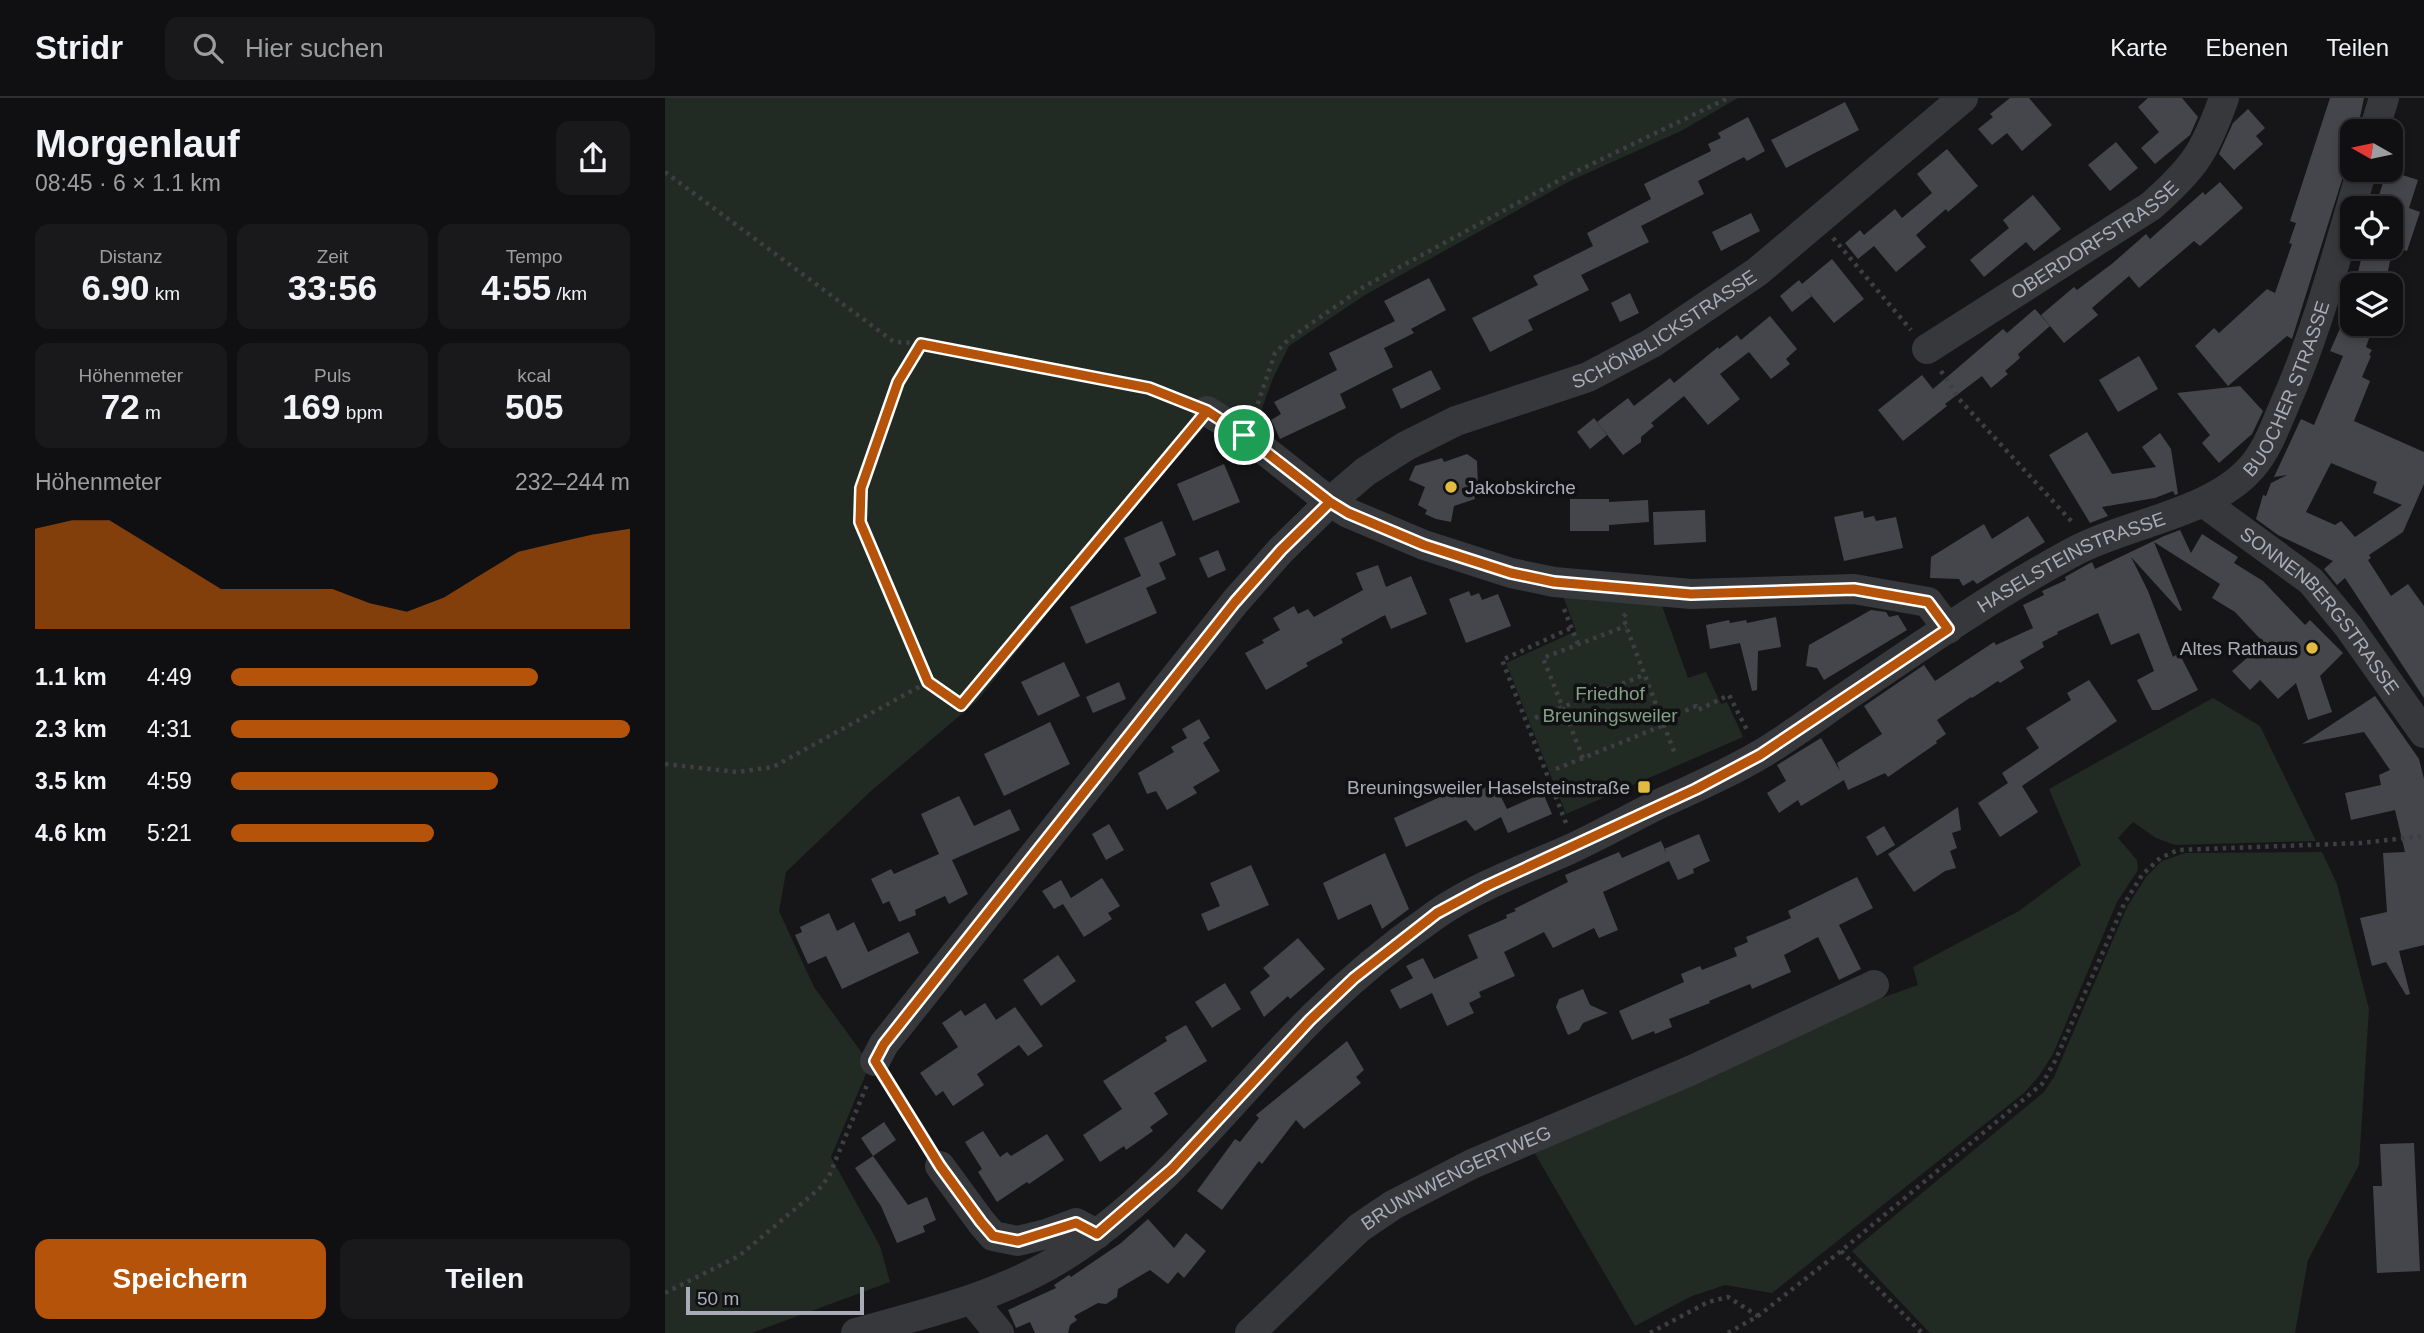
<!DOCTYPE html>
<html lang="de">
<meta charset="utf-8">
<style>
:root{--surface:#101012;--page:#19191b;--text:#f1f3f6;--muted:#9c9d9f;--line:#303032;--accent:#b45309}
body{margin:0;font-family:Helvetica,sans-serif;background:var(--page);color:var(--text);height:100vh;display:flex;flex-direction:column;font-size:26px;white-space:nowrap}
*{box-sizing:border-box;margin:0}
p{font-size:23px;color:var(--muted)}
.icon{flex:none;width:38px;height:38px;fill:none;stroke:currentColor;stroke-width:2;stroke-linecap:round;stroke-linejoin:round}
.map{position:relative;flex:1;overflow:hidden}
.drawer{display:flex;flex-direction:column;background:var(--surface);width:665px}
.drawer>*{flex:none}
.needle{width:46px;rotate:279deg}
.fabs{position:absolute;left:1675px;top:21px;display:grid;gap:14px}
.fabs a{display:grid;place-items:center;width:63px;height:63px;border-radius:14px;background:var(--surface);box-shadow:0 4px 10px #0003,0 0 0 2px var(--line);font-size:35px}
.scale{position:absolute;left:21px;bottom:18px;width:178px;box-sizing:border-box;padding-left:7px;border:4px solid #a9acb7;border-top:0;font-size:19px;line-height:24px;white-space:nowrap;color:#a9acb7;-webkit-text-stroke:5px #111113;paint-order:stroke}
.pin{position:absolute;display:grid;place-items:center;width:60px;height:60px;color:#fff;margin:-30px;border:4px solid #fff;border-radius:50%;box-shadow:0 2px 7px #0007}
.round{display:grid;place-items:center;flex:none;width:74px;height:74px;border-radius:14px;background:var(--page)}
.overview{display:flex;align-items:center;justify-content:space-between;height:119px;padding:0 35px}
h1{font-size:38px;font-weight:700;line-height:52px}
.figures{display:grid;grid-template-columns:repeat(3,1fr);gap:10px;height:119px;padding:7px 35px}
.figures div{display:grid;align-content:center;border-radius:14px;background:var(--page);text-align:center}
.figures b{font-size:35px;font-weight:700}
.figures small{font-size:19px;font-weight:400}
.figures p{font-size:19px}
.chart{height:196px;padding:14px 35px}
.chart p{display:flex;justify-content:space-between}
.chart svg{width:100%;height:126px;margin-top:7px;fill:var(--accent);opacity:.7}
.cta{display:flex;gap:14px;margin-top:auto;padding:14px 35px}
.cta a{flex:1;height:80px;border-radius:14px;background:var(--accent);color:#fff;font-size:28px;font-weight:700;line-height:80px;text-align:center}
.cta a+a{background:var(--page);color:var(--text)}
ul{padding:0 35px;list-style:none;font-size:23px}
li{display:grid;grid-template-columns:112px 84px 1fr;align-items:center;height:52px}
li i{height:18px;border-radius:9px;background:var(--accent)}
header{display:flex;align-items:center;gap:42px;box-sizing:border-box;height:98px;padding:0 35px;background:var(--surface);border-bottom:2px solid var(--line)}
header strong{font-size:33px}
nav{display:flex;gap:38px;margin-inline-start:auto;font-size:24px}
.search{width:490px;height:63px;background:var(--page);display:flex;align-items:center;gap:18px;box-sizing:border-box;padding:0 24px;border-radius:14px;color:var(--muted);font-size:26px}
main{display:flex;flex:1;min-height:0}
.map>svg:first-child{display:block}
.green{fill:#222a24}
.building{fill:#45464b;fill-rule:evenodd}
.lines{fill:none;stroke-linecap:round;stroke-linejoin:round}
.path{stroke:#3d3f43;stroke-width:4.5;stroke-dasharray:3.5 5;stroke-linecap:butt}
.minor{stroke:#37383c;stroke-width:30}
.route-casing{stroke:#fff;stroke-width:14}
.route{stroke:#b45309;stroke-width:9}
.poi-dot{fill:#e3ba42;stroke:#111113;stroke-width:2.5}
.labels{text-anchor:middle;stroke-width:7;stroke-linejoin:round;paint-order:stroke}
.street-label{font-size:19px;fill:#a9acb7;stroke:#111113}
.poi-label{font-size:19px;fill:#a9acb7;stroke:#111113;text-anchor:end}
.park-label{font-size:19px;fill:#82a086;stroke:#111113}
</style>
<header>
<strong>Stridr</strong>
<div class="search"><svg class="icon" aria-label="search" viewBox="0 0 24 24"><circle cx="10" cy="10" r="6"/><path d="M15 15l6 6"/></svg>Hier suchen</div>
<nav><a>Karte</a><a>Ebenen</a><a>Teilen</a></nav>
</header>
<main>
<section class="drawer">
<div class="overview"><div><h1>Morgenlauf</h1><p>08:45 · 6 × 1.1 km</p></div><a class="round"><svg class="icon" aria-label="share" viewBox="0 0 24 24"><path d="M12 15V3M7 8l5-5 5 5M5 13v7h14v-7"/></svg></a></div>
<div class="figures">
<div><p>Distanz</p><b>6.90<small> km</small></b></div>
<div><p>Zeit</p><b>33:56</b></div>
<div><p>Tempo</p><b>4:55<small> /km</small></b></div>
</div>
<div class="figures">
<div><p>Höhenmeter</p><b>72<small> m</small></b></div>
<div><p>Puls</p><b>169<small> bpm</small></b></div>
<div><p>kcal</p><b>505</b></div>
</div>
<div class="chart"><p><span>Höhenmeter</span>232–244 m</p>
<svg viewBox="0 0 160 44" preserveAspectRatio="none"><path d="M0 44V9L10 6L20 6L30 14L40 22L50 30L60 30L70 30L80 30L90 35L100 38L110 33L120 25L130 17L140 14L150 11L160 9V44z"/></svg>
</div>
<ul>
<li><b>1.1 km</b>4:49<i style="width:77%"></i></li>
<li><b>2.3 km</b>4:31<i style="width:100%"></i></li>
<li><b>3.5 km</b>4:59<i style="width:67%"></i></li>
<li><b>4.6 km</b>5:21<i style="width:51%"></i></li>
</ul>
<div class="cta"><a>Speichern</a><a>Teilen</a></div>
</section>
<div class="map">
<svg width="1759" height="1235" viewBox="0 0 1759 1235">
<rect width="100%" height="100%" fill="#161618"/>
<g class="green">
<path d="M0 0H1073L1016 33 905 83 700 197 624 248 608 280 591 327 542 326 453 428 312 603 206 693 121 774 114 813 149 889 205 966 166 1059 215 1148 225 1184 87 1235H0Z"/>
<path d="M898 498 996 505 1023 580 1041 574 1056 606 1062 604 1078 639 901 716 841 565 911 533Z"/>
<path d="M1548 600 1595 628 1651 743 1510 747 1491 740 1468 724 1453 740 1472 762 1473 772 1452 804 1388 956 1374 978 1359 995 1107 1195 1060 1187 1027 1198 970 1228 865 1047 1158 921 1253 887 1248 869 1354 813 1416 767 1384 691Z"/>
<path d="M1657 754 1672 786 1704 911 1694 1067 1643 1162 1630 1235H1265L1187 1153 1379 994 1389 979 1462 809 1481 779 1497 763 1520 755Z"/>
</g>
<g class="building">
<path d="M1345 0H1364L1387 27 1357 53 1342 35 1327 47 1313 31 1328 19 1325 16Z"/>
<path d="M1483 0H1517L1533 19 1525 37 1490 66 1476 50 1494 34 1473 9Z"/>
<path d="M1665 0H1699L1692 33H1687V50L1627 241 1622 238 1563 288 1530 248 1549 230 1554 235 1602 191 1610 195 1627 146 1624 145 1631 125 1625 123Z"/>
<path d="M1180 4 1194 32 1121 70 1106 42Z"/>
<path d="M1583 11 1600 30 1591 38 1598 46 1569 72 1554 56 1568 25Z"/>
<path d="M1083 19 1100 53 1082 63 1079 59 1033 83 1039 96 976 128 984 144 916 177 924 192 863 222 868 232 825 254 807 220 873 187 868 178 928 148 922 135 986 101 979 86 1046 53 1043 46 1056 40 1053 35Z"/>
<path d="M1451 44 1473 70 1445 93 1423 67Z"/>
<path d="M1282 51 1313 88 1283 114 1281 111 1251 137 1261 149 1231 174 1209 148 1193 161 1180 145 1195 132 1199 137 1230 111 1237 120 1267 95 1252 76Z"/>
<path d="M1722 72 1753 82 1744 110 1755 114 1742 153 1728 149 1720 187H1690L1699 149H1726V122L1731 110H1710Z"/>
<path d="M1555 84 1578 110 1535 148 1529 143 1474 190 1464 178 1427 210 1433 217 1399 245 1376 217 1409 189 1412 192 1448 165 1481 136 1485 141 1538 94 1540 97Z"/>
<path d="M1368 97 1396 131 1369 153 1361 144 1319 179 1305 162 1344 130 1338 122Z"/>
<path d="M1086 115 1095 133 1056 153 1047 134Z"/>
<path d="M1167 161 1199 201 1169 225 1140 190 1147 198 1127 214 1115 198 1134 182 1137 186Z"/>
<path d="M764 180 781 212 746 231 749 235 719 250 728 269 675 296 681 310 615 341 606 322 616 316 609 304 672 272 664 255 730 223 719 203Z"/>
<path d="M965 195 974 215 955 224 946 205Z"/>
<path d="M1370 211 1385 228 1353 256 1355 260 1340 273 1343 276 1326 290 1317 278 1280 306 1282 308 1238 343 1213 312 1257 277 1268 291 1338 231 1342 235Z"/>
<path d="M1105 218 1132 251 1121 261 1125 266 1106 281 1084 254 1055 276 1075 301 1043 327 1019 298 986 325 989 328 976 339V344L958 357 932 324 963 300 969 308 1005 280 1009 285 1053 249 1054 251 1072 237 1076 242Z"/>
<path d="M1677 226H1709L1701 249 1707 252 1704 257 1706 258 1697 279 1705 283 1689 323 1759 354V386L1738 434 1704 457 1706 460 1703 462 1726 498 1743 486 1759 508V600L1680 480 1672 487 1659 471 1668 463 1613 437 1591 421 1598 397 1601 398 1606 385 1622 377 1609 379 1636 321 1649 327 1678 258 1665 253ZM1666 365 1712 384 1708 395 1737 407 1690 439 1676 423 1670 427 1641 414Z"/>
<path d="M1474 258 1493 291 1453 314 1434 282Z"/>
<path d="M766 272 776 291 736 311 727 291Z"/>
<path d="M1575 288 1598 313 1587 336 1554 365 1537 345 1545 337 1512 295Z"/>
<path d="M929 320 942 337 925 351 912 334Z"/>
<path d="M1422 334 1447 376 1491 369 1477 349 1495 335 1506 351 1513 396 1510 397 1508 393 1490 400 1437 409 1443 418 1425 425 1384 357Z"/>
<path d="M802 356 812 363 813 390 808 392 810 401 789 408 786 424 771 421 760 416 762 412 753 407 760 389 744 382 750 368 777 360 779 364Z"/>
<path d="M559 366 575 404 528 423 512 386Z"/>
<path d="M905 401H944V404L983 402 984 424 944 427V433H905Z"/>
<path d="M1040 412 1041 444 989 447 988 414Z"/>
<path d="M1198 413 1199 420 1209 418 1211 423 1231 419 1238 450 1179 463 1169 419Z"/>
<path d="M1363 418 1380 444 1312 486 1308 482 1298 488 1294 481 1265 480 1266 459 1319 426 1327 441Z"/>
<path d="M497 423 511 457 494 465 501 481 481 490 492 515 421 546 405 509 476 478 459 440Z"/>
<path d="M1515 432 1526 455 1537 436 1573 459 1569 465 1598 483 1640 527 1645 522 1678 555 1655 578 1667 614 1643 622 1631 585 1613 601 1595 582 1585 592 1567 573 1599 545 1570 514 1547 500 1555 486 1489 444 1517 512 1515 513 1466 459 1483 493 1508 559 1514 555 1533 592 1494 612H1487L1472 582 1489 573 1474 535 1446 547 1433 515 1392 534 1393 536 1377 544 1379 549 1355 563 1359 570 1335 585 1333 583 1307 600 1306 599 1272 622 1281 636 1271 643 1272 645 1223 679 1220 675 1183 692 1179 682 1136 708 1133 702 1114 715 1102 695 1121 683 1112 667 1156 640 1175 673 1172 665 1217 636 1199 608 1259 567 1270 583 1329 544 1331 547 1368 530 1358 507 1379 497 1377 493 1401 482 1400 479 1416 470 1427 464 1430 471 1499 438Z"/>
<path d="M553 452 561 472 543 480 534 460Z"/>
<path d="M713 467 721 489 746 478 762 516 726 531 720 517 676 541 678 545 641 565 643 568 601 592 580 555 599 545 597 542 615 532 608 520 629 508 633 516 643 511 649 519 698 492 691 475Z"/>
<path d="M804 493 806 498 814 495 817 502 833 496 846 528 801 545 784 501Z"/>
<path d="M1206 512 1221 514 1224 519 1233 517 1242 532 1159 582 1152 570 1141 568 1144 547Z"/>
<path d="M1111 519 1116 549 1093 553 1092 592 1087 593 1075 545 1045 551 1041 527 1064 522 1065 525 1081 522 1082 525Z"/>
<path d="M399 564 415 598 373 618 356 584Z"/>
<path d="M1424 582 1452 623 1357 688 1373 714 1335 739 1313 705 1343 685 1337 675 1374 650 1361 630 1406 602 1402 595Z"/>
<path d="M454 584 461 601 428 615 421 599Z"/>
<path d="M1710 598 1754 661 1759 681V847L1734 853 1745 896 1741 897 1721 864 1707 868 1695 820 1722 814 1718 755 1740 754 1730 712 1686 722 1680 695 1716 687 1714 677 1725 672 1699 634 1637 646Z"/>
<path d="M534 621 545 640 538 645 555 673 528 689 532 695 502 712 491 693 482 696 473 675 509 654 506 649 522 640 517 631Z"/>
<path d="M385 624 405 666 339 698 319 656Z"/>
<path d="M829 685 842 711 878 695 887 716 843 735 836 719 810 733 801 722 741 749 729 720 797 689 800 690 803 697Z"/>
<path d="M294 698 309 728 345 711 355 732 287 762 303 796 284 806 280 798 250 812 251 817 234 824 224 803 218 806 206 781 226 771 229 776 274 756 256 716Z"/>
<path d="M1293 709 1296 732 1287 735 1292 750 1285 753 1291 770 1280 773 1249 794 1223 756Z"/>
<path d="M444 726 459 752 441 762 427 736Z"/>
<path d="M1219 728 1230 747 1212 758 1201 739Z"/>
<path d="M1034 736 1045 763 1028 771 1029 775 1013 782 1004 763 938 794 953 832 934 840 929 830 888 850 879 834 839 854 850 878 814 894 816 899 804 905 809 915 782 928 767 895 735 911 725 892 748 880 741 868 758 860 769 881 813 860 803 837 842 820 841 817 851 813 849 811 903 784 900 777 954 754 957 760 996 743 1002 756 999 751Z"/>
<path d="M720 755 744 811 717 831 706 806 673 822 658 785Z"/>
<path d="M586 767 604 807 543 833 536 816 555 808 545 785Z"/>
<path d="M1192 779 1208 810 1174 827 1196 871 1174 882 1153 839 1119 857 1126 874 1087 891 1085 886 1044 903 1045 905 1004 921 1007 929 990 936 989 933 967 942 954 913 1019 884 1016 876 1035 868 1037 872 1072 858 1069 850 1083 844 1081 839 1126 820 1123 813Z"/>
<path d="M437 780 455 808 443 815 447 821 419 839 398 806 389 811 377 793 396 782 406 800Z"/>
<path d="M164 815 172 833 189 824 203 854 244 834 254 855 177 891 161 858 143 866 130 837 137 834 135 829Z"/>
<path d="M633 840 660 871 625 901 623 898 599 919 585 894 605 878 598 870Z"/>
<path d="M393 857 411 883 376 908 358 882Z"/>
<path d="M560 885 576 911 547 930 530 904Z"/>
<path d="M918 891 925 907 943 915 918 925 914 932 903 937 891 909 894 901Z"/>
<path d="M320 905 331 922 350 909 378 948 363 958 354 947 312 976 319 987 288 1008 278 993 271 998 255 975 293 949 277 925 296 912 300 918Z"/>
<path d="M521 927 542 963 489 995 503 1016 485 1029 488 1033 461 1052 459 1048 435 1064 418 1037 457 1011 438 983 502 943 500 939Z"/>
<path d="M682 943 699 972 691 979 696 985 639 1031 631 1022 597 1066 594 1063 557 1112 532 1093 570 1041 575 1044 594 1020 591 1017Z"/>
<path d="M219 1024 231 1042 208 1058 196 1040Z"/>
<path d="M318 1033 335 1059 342 1054 346 1058 382 1036 399 1062 364 1086 362 1084 332 1104 313 1074 317 1071 300 1044Z"/>
<path d="M1749 1045 1755 1173 1712 1175 1708 1088H1717L1715 1046Z"/>
<path d="M208 1058 243 1107 262 1099 271 1122 258 1128 260 1134 232 1145 216 1108 190 1070Z"/>
<path d="M483 1121 509 1150 521 1135 541 1153 519 1180 513 1174 503 1186 485 1172 453 1191 452 1199 441 1206 433 1205 409 1218 412 1222 405 1227 403 1235H370L365 1224 351 1230 343 1212 391 1190 389 1187 404 1177 406 1179 456 1145Z"/>
</g>
<g class="lines">
<g class="path">
<path d="M0 74 229 244 256 245 484 290 520 304"/>
<path d="M1168 140 1246 232"/>
<path d="M256 245 233 284 196 390 195 424 263 584 296 607 527 331"/>
<path d="M1276 273 1294 301 1408 425"/>
<path d="M590 314 610 255 624 241 700 188 904 77 1063 0"/>
<path d="M899 511 913 546"/>
<path d="M961 516 958 519 961 528 1010 656"/>
<path d="M870 620 979 577"/>
<path d="M997 623 1031 608 1033 612 1064 597 1083 634"/>
<path d="M918 660 878 560 961 528"/>
<path d="M0 666 72 674 108 669 263 584"/>
<path d="M891 671 999 627"/>
<path d="M901 725 837 562 906 530"/>
<path d="M222 982 262 1046"/>
<path d="M1176 1153 1257 1235"/>
<path d="M0 1195 74 1158 154 1091 164 1078 202 987"/>
<path d="M985 1235 1043 1204 1063 1199 1093 1218"/>
<path d="M1063 1235 1093 1218 1176 1153 1377 986 1390 963 1459 806 1477 777 1495 760 1513 752 1696 745 1759 738"/>
</g>
<g class="minor">
<path d="M1709 33 1719 0"/>
<path id="s1" d="M1262 251 1486 108C1529 70 1540 54 1559 0"/>
<path d="M542 313 579 336 665 404 683 415 759 447 846 475 889 484 1026 496 1189 491 1263 504 1283 531"/>
<path id="s2" d="M1538 404 1646 483 1684 529 1759 635"/>
<path id="s3" d="M210 963 219 946 570 504 616 452 665 404 700 374 741 348 791 323 923 279 987 245 1092 174 1298 0"/>
<path d="M275 1068 316 1124 328 1138 353 1143 381 1136 411 1125 432 1136"/>
<path d="M307 1202 334 1235"/>
<path id="s4" d="M191 1235C261 1215 333 1199 396 1160 496 1099 565 1002 647 920 684 883 726 848 769 818 809 789 858 772 903 752 933 738 962 722 992 707 1025 692 1058 678 1091 659 1119 643 1146 623 1173 604 1250 552 1326 498 1408 454 1461 425 1547 416 1587 369 1602 352 1610 329 1619 308 1653 232 1673 151 1697 72"/>
<path id="s5" d="M585 1235 694 1130 728 1107 807 1066 1027 972 1209 887"/>
</g>
</g>
<g class="lines">
<g class="route-casing">
<path id="route" d="M579 337 542 313 484 290 256 246 233 284 196 390 195 424 263 584 296 607 542 313 579 337 665 404 616 452 570 504 219 946 210 963 275 1068 316 1124 328 1138 353 1143 411 1125 432 1136 507 1071 645 922 689 880 772 815 822 788 1031 691 1095 657 1283 531 1263 504 1189 491 1026 496 889 484 846 475 759 447 683 415 665 404 579 337"/>
</g>
<use href="#route" class="route"/>
</g>
<g class="poi-dot">
<circle cx="786" cy="389" r="7"/>
<circle cx="1647" cy="550" r="7"/>
<rect x="972" y="682" width="14" height="14" rx="3.5"/>
</g>
<g class="labels">
<g class="street-label">
<text dy="7" stroke="none"><textPath href="#s1" startOffset="200">OBERDORFSTRASSE</textPath></text>
<text dy="7" stroke="none"><textPath href="#s3" startOffset="1101">SCHÖNBLICKSTRASSE</textPath></text>
<text dy="7" stroke="none"><textPath href="#s4" startOffset="1750">BUOCHER STRASSE</textPath></text>
<text dy="7" stroke="none"><textPath href="#s4" startOffset="1458">HASELSTEINSTRASSE</textPath></text>
<text dy="7" stroke="none"><textPath href="#s2" startOffset="161">SONNENBERGSTRASSE</textPath></text>
<text dy="7" stroke="none"><textPath href="#s5" startOffset="261">BRUNNWENGERTWEG</textPath></text>
</g>
<g class="poi-label">
<text x="800" y="396" text-anchor="start">Jakobskirche</text>
<text x="1633" y="557">Altes Rathaus</text>
<text x="965" y="696">Breuningsweiler Haselsteinstraße</text>
</g>
<g class="park-label">
<text x="945" y="602">Friedhof<tspan x="945" dy="22">Breuningsweiler</tspan></text>
</g>
</g>
</svg>
<div class="fabs">
<a><svg class="needle" viewBox="-14 -14 28 28"><path d="M0-13l5 13h-10z" fill="#e53935"/><path d="M0 13l5-13h-10z" fill="#9c9d9f"/></svg></a>
<a><svg class="icon" aria-label="locate" viewBox="0 0 24 24"><circle cx="12" cy="12" r="6"/><path d="M12 2v4M12 18v4M2 12h4M18 12h4"/></svg></a>
<a><svg class="icon" aria-label="layers" viewBox="0 0 24 24"><path d="M12 4l9 5-9 5-9-5zM3 14l9 5 9-5"/></svg></a>
</div>
<div class="scale">50 m</div>
<div class="pin" style="left:579px;top:337px;background:#1e9e55"><svg class="icon" aria-label="arrive" viewBox="0 0 24 24"><path d="M6 21V4h12l-3 4 3 4H6"/></svg></div>
</div>
</main>
